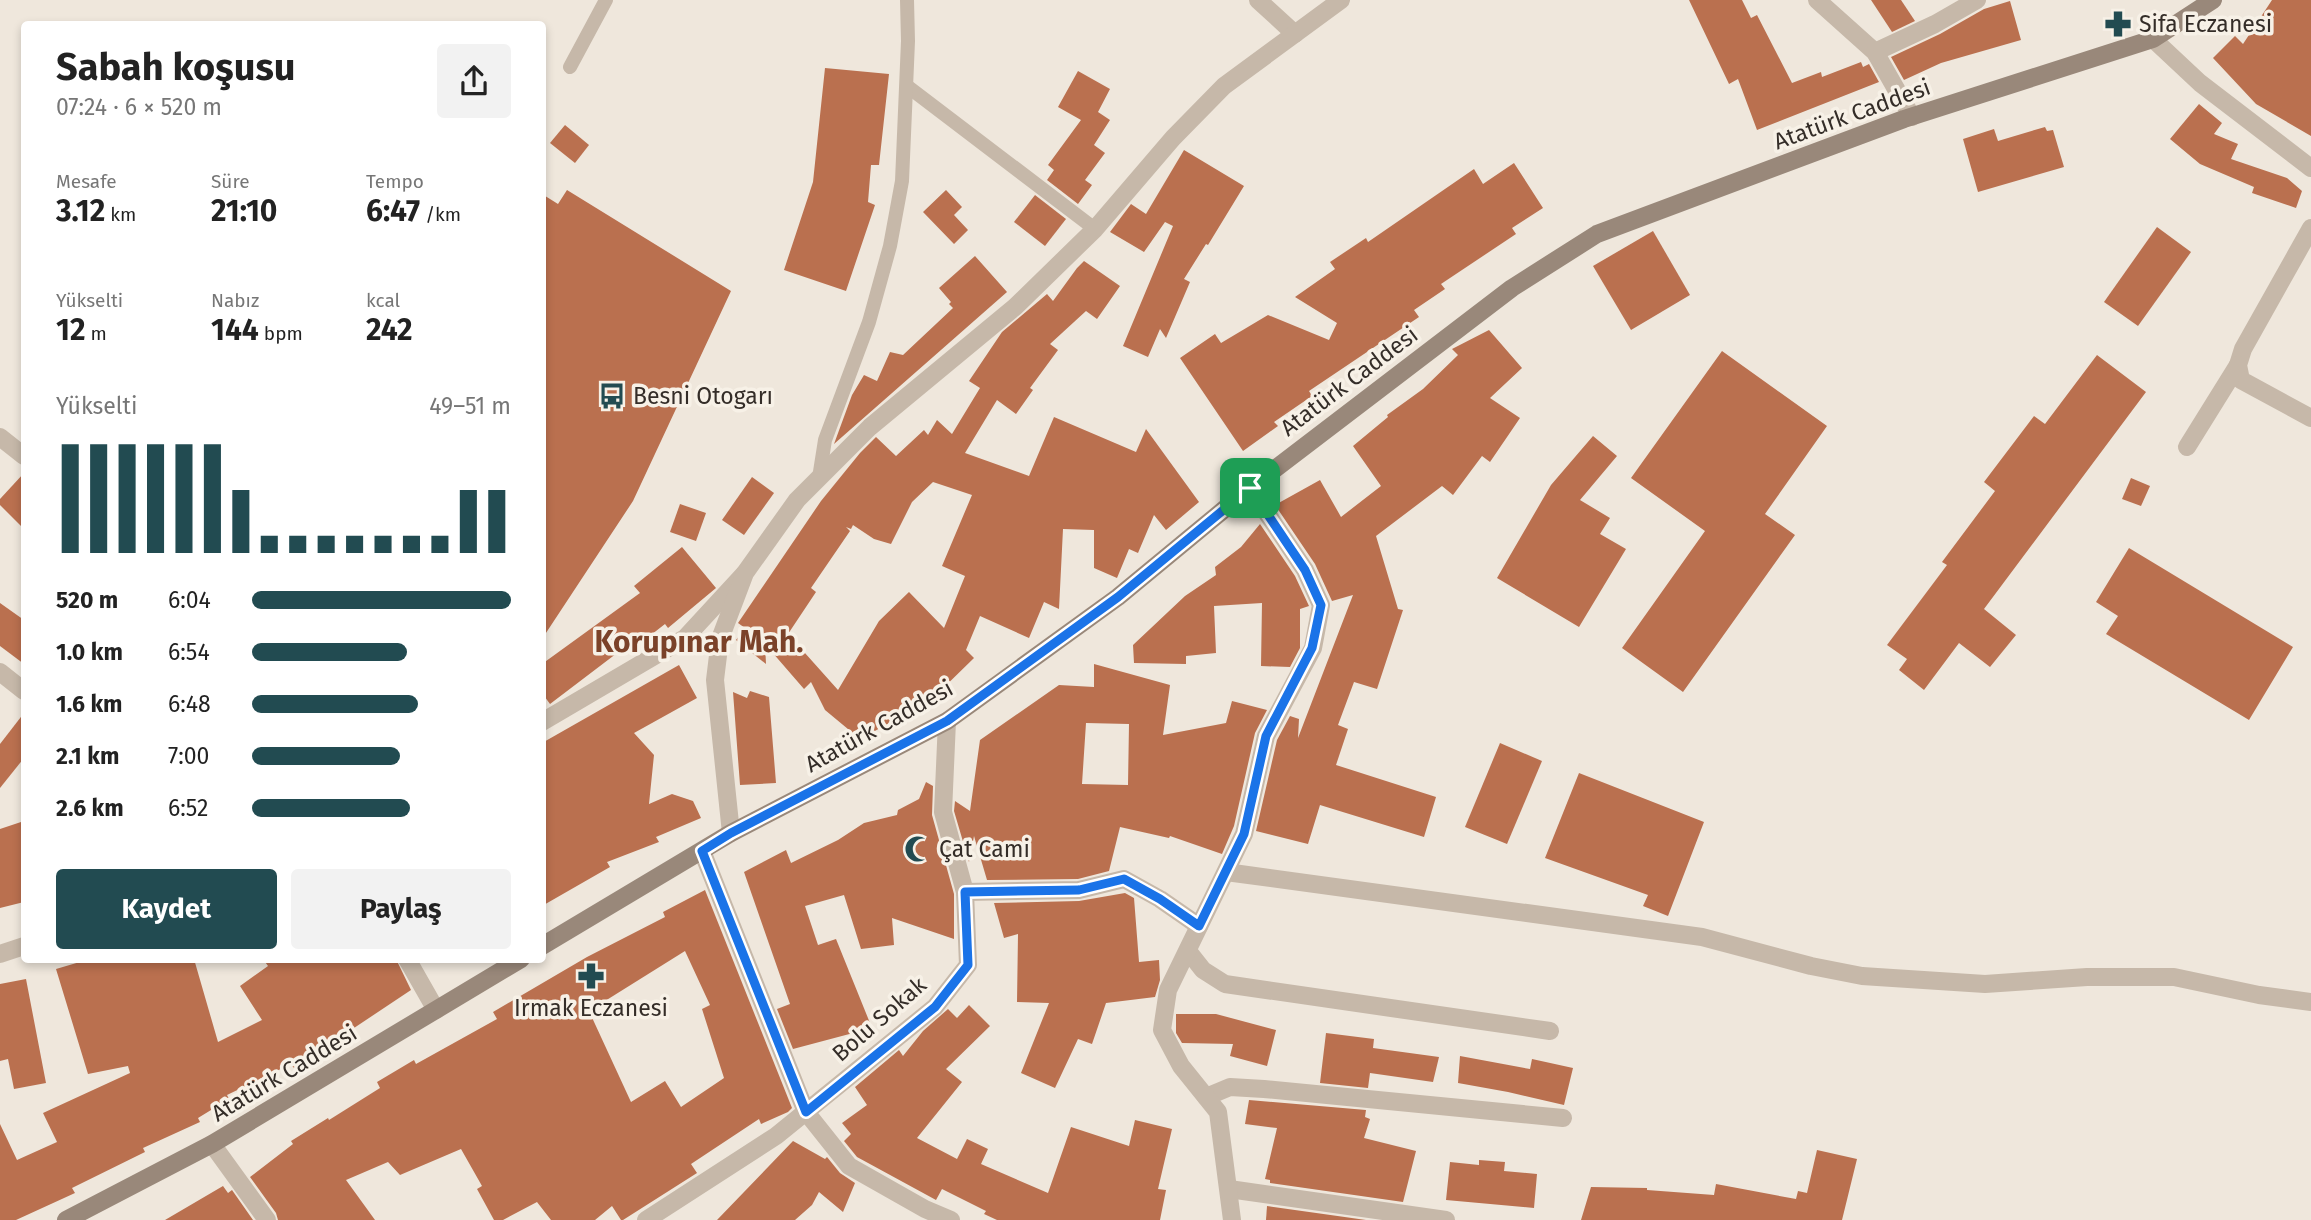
<!DOCTYPE html>
<html lang="tr">
<meta charset="utf-8">
<style>
:root{--surface:#fff;--page:#f2f2f2;--text:#222;--muted:#767676;--accent:#224b51}
body{margin:0;font-family:"Fira Sans",sans-serif;background:var(--page);color:var(--text);height:100vh;display:flex;flex-direction:column;font-size:26px;white-space:nowrap}
*{box-sizing:border-box;margin:0}
p{font-size:23px;color:var(--muted)}
.icon{flex:none;width:38px;height:38px;fill:none;stroke:currentColor;stroke-width:2;stroke-linecap:round;stroke-linejoin:round}
.map{position:relative;flex:1;overflow:hidden}
.details{position:absolute;left:21px;top:21px;width:525px;height:942px;display:flex;flex-direction:column;background:var(--surface);border-radius:7px;box-shadow:0 4px 10px #0003}
.details>*{flex:none}
.pin{position:absolute;display:grid;place-items:center;width:60px;height:60px;color:#fff;margin:-30px;border-radius:14px;box-shadow:0 4px 10px #0006}
.round{display:grid;place-items:center;flex:none;width:74px;height:74px;border-radius:7px;background:var(--page)}
.headline{display:flex;align-items:center;justify-content:space-between;height:119px;padding:0 35px}
h1{font-size:38px;font-weight:700;line-height:52px}
.figures{display:grid;grid-template-columns:repeat(3,1fr);gap:10px;height:119px;padding:7px 35px}
.figures div{display:grid;align-content:center}
.figures b{font-size:30px;font-weight:700}
.figures small{font-size:19px;font-weight:400}
.figures p{font-size:19px}
.chart{height:196px;padding:14px 35px}
.chart p{display:flex;justify-content:space-between}
.chart svg{width:100%;height:126px;margin-top:7px;stroke:var(--accent);stroke-width:6}
.action{display:flex;gap:14px;margin-top:auto;padding:14px 35px}
.action a{flex:1;height:80px;border-radius:7px;background:var(--accent);color:#fff;font-size:28px;font-weight:700;line-height:80px;text-align:center}
.action a+a{background:var(--page);color:var(--text)}
ul{padding:0 35px;list-style:none;font-size:23px}
li{display:grid;grid-template-columns:112px 84px 1fr;align-items:center;height:52px}
li i{height:18px;border-radius:9px;background:var(--accent)}
.map>svg:first-child{display:block}
.building{fill:#ba704f;fill-rule:evenodd}
.lines{fill:none;stroke-linecap:round;stroke-linejoin:round}
.service{stroke:#c6b8a9;stroke-width:14}
.minor{stroke:#c6b8a9;stroke-width:18}
.tertiary{stroke:#c6b8a9;stroke-width:18}
.secondary{stroke:#99887a;stroke-width:18}
.route-casing{stroke:#fff;stroke-width:14}
.route{stroke:#1a73e8;stroke-width:9}
.labels{text-anchor:middle;stroke-width:7;stroke-linejoin:round;paint-order:stroke}
.poi-label{font-size:23px;fill:#342d28;stroke:#f7f1e7;text-anchor:start}
.street-label{font-size:23px;fill:#342d28;stroke:#f7f1e7}
.district-label{font-size:30px;font-weight:bold;fill:#7b4229;stroke:#f7f1e7}
</style>
<div class="map">
<svg width="2311" height="1220" viewBox="0 0 2311 1220">
<rect width="100%" height="100%" fill="#efe7dc"/>
<g class="building">
<path d="M1689 0H1742L1751 18 1757 15 1792 83 1821 72 1822 77 1861 62 1863 67 1869 64 1879 82 1757 130 1738 79 1729 84Z"/>
<path d="M1871 0H1901L1915 21 1892 32Z"/>
<path d="M2272 0H2311V136L2256 104 2213 58 2235 36 2243 44Z"/>
<path d="M2010 1 2021 40 1941 63 1904 80 1891 57 1940 34 1984 9Z"/>
<path d="M825 68 889 74 879 165H871L868 202 875 205 846 291 784 270 813 182Z"/>
<path d="M1078 71 1110 89 1098 112 1110 120 1094 145 1105 153 1085 180 1092 185 1078 204 1047 180 1054 170 1048 165 1081 120 1058 107Z"/>
<path d="M2199 104 2222 123 2214 134 2238 144 2231 159 2287 178 2302 191 2296 208 2252 193 2254 187 2200 164 2170 139Z"/>
<path d="M565 125 589 145 575 163 550 143Z"/>
<path d="M2045 127 2047 131 2053 130 2064 167 1978 192 1963 139 1994 129 1998 141Z"/>
<path d="M1184 150 1244 186 1208 245 1206 244 1184 279 1190 282 1166 338 1160 329 1148 357 1123 346 1173 226 1165 222 1144 252 1110 232 1131 204 1146 214Z"/>
<path d="M1514 163 1543 208 1512 228 1516 234 1441 284 1445 289 1414 310 1419 317 1309 391 1312 396 1274 422 1278 426 1243 451 1180 358 1215 334 1221 343 1268 315 1329 340 1337 323 1295 297 1335 269 1330 262 1366 238 1368 242 1474 169 1483 184Z"/>
<path d="M567 190 731 291 633 501 542 639V194L558 204Z"/>
<path d="M946 190 962 207 954 215 968 230 954 244 923 212Z"/>
<path d="M1035 195 1066 219 1045 246 1014 222Z"/>
<path d="M2157 227 2191 252 2138 326 2104 302Z"/>
<path d="M1653 231 1690 295 1631 330 1593 266Z"/>
<path d="M975 256 1007 292 834 444 852 395 864 375 877 381 890 352 903 355 953 308 949 304 951 302 939 288Z"/>
<path d="M1084 261 1120 286 1097 319 1086 311 1050 344 1058 350 1030 388 1033 390 1016 414 997 400 965 453 1029 476 1054 417 1136 452 1146 429 1199 502 1166 530 1154 515 1138 553 1129 549 1117 578 1094 568V530L1063 529 1059 609 1044 602 1029 638 980 616 966 650 974 658 930 701 860 739 825 710 811 682 804 689 765 644 766 664 736 640 745 628 738 623 821 501 860 453 876 437 896 456 924 430 928 435 937 420 952 434 980 388 969 381 1002 332 1047 294 1053 301 1077 268ZM933 482 972 495 942 566 965 576 944 628 909 592 879 621 838 690 788 634 816 592 811 588 850 531 846 527 851 529 853 525 874 539 891 544 912 502Z"/>
<path d="M1489 330 1522 368 1490 398 1520 418 1490 462 1482 456 1453 495 1442 486 1376 536 1398 609 1403 610 1377 689 1354 682 1338 725 1348 729 1336 765 1436 797 1424 837 1320 805 1308 844 1256 831 1277 740 1290 716 1299 719 1298 738 1353 595 1332 601 1315 564 1275 505 1320 480 1341 517 1381 486 1353 446 1388 417 1387 415 1423 389 1458 355 1452 349Z"/>
<path d="M1722 351 1827 426 1765 514 1795 535 1683 692 1622 648 1705 531 1631 478Z"/>
<path d="M2097 355 2146 392 1984 609 2016 635 1990 667 1959 643 1924 690 1899 670 1907 659 1887 645 1947 565 1942 562 1995 491 1984 482 2034 416 2045 424Z"/>
<path d="M1593 436 1617 456 1580 500 1610 518 1600 534 1626 549 1579 627 1497 578 1551 485Z"/>
<path d="M24 473V529L0 505V499Z"/>
<path d="M752 477 774 493 744 535 722 520Z"/>
<path d="M2131 478 2150 486 2141 506 2122 499Z"/>
<path d="M680 504 706 513 696 541 670 532Z"/>
<path d="M1260 524 1295 576 1309 606 1300 609V648L1290 667 1261 666 1262 603 1214 606 1216 653 1186 656V664L1134 663 1133 645 1185 596 1216 575 1215 567 1241 547Z"/>
<path d="M682 547 716 588 668 628 665 624 629 652 625 647 550 704 542 693V664L640 593 634 586Z"/>
<path d="M2129 548 2293 647 2249 720 2106 634 2118 616 2096 602Z"/>
<path d="M0 603 24 620V664L0 646Z"/>
<path d="M1094 664 1170 685 1163 735 1226 723 1232 701 1267 710 1255 733 1234 826 1222 854 1170 836 1169 838 1120 827 1109 871 1078 879 987 880 974 836 969 862 954 811 955 801 970 811 980 740 1059 685 1094 687ZM1086 723 1129 724 1128 785 1082 784Z"/>
<path d="M679 665 697 698 634 733 654 755 649 804 672 794 693 801 701 818 656 837 659 842 607 862 610 867 542 906V743Z"/>
<path d="M750 691 769 697 776 783 740 785 733 692 747 698Z"/>
<path d="M24 713V758L0 788V744Z"/>
<path d="M1500 743 1542 761 1507 844 1465 827Z"/>
<path d="M1579 773 1704 822 1668 916 1643 906 1648 895 1545 858Z"/>
<path d="M926 782 933 786 932 815 954 894V939L892 918 894 945 861 949 844 895 805 906 818 945 836 939 872 1028 793 1049 777 1009 790 1004 744 872 786 850 791 863 838 840 864 823 897 815 898 810 919 799Z"/>
<path d="M24 821V902L0 908V829Z"/>
<path d="M705 890 792 1108 788 1112 761 1124 759 1119 691 1164 697 1173 623 1220H621L612 1206 595 1220H551L537 1202 503 1220H494L477 1189 482 1186 461 1149 400 1175 388 1162 346 1180 375 1220H278L276 1213 250 1177 293 1144 291 1141 328 1118 329 1120 380 1088 377 1082 414 1060 416 1064 497 1019 493 1012 587 957 665 917 663 912ZM685 951 710 1005 702 1009 724 1078 681 1107 665 1081 631 1102 589 1011Z"/>
<path d="M1125 893 1134 898 1139 962 1159 960 1160 980 1155 997 1106 1003 1092 1044 1078 1039 1055 1088 1021 1073 1049 1003 1017 1002 1018 934 1004 938 994 903 1079 901Z"/>
<path d="M90 959H194L218 1042 262 1020 240 986 268 966 263 959H396L411 990 294 1068 291 1064 227 1095 229 1099 198 1118 200 1122 143 1148 145 1152 72 1188 75 1193 16 1220H0V1124L17 1160 57 1142 43 1113 130 1073 128 1066 88 1074 56 969Z"/>
<path d="M26 979 46 1083 14 1089 8 1059 0 1061V984Z"/>
<path d="M969 1005 990 1026 946 1069 962 1082 917 1138 957 1159 967 1139 988 1149 981 1164 1048 1193 1071 1127 1129 1146 1135 1120 1172 1129 1158 1189 1166 1190 1160 1220H997L984 1214 986 1211 942 1189 936 1200 857 1157 844 1141 851 1134 842 1123 867 1105 855 1087 899 1050 903 1056 923 1031 948 1009 957 1018Z"/>
<path d="M1176 1014H1216L1276 1030 1267 1066 1230 1056 1233 1044 1182 1043 1176 1033Z"/>
<path d="M1326 1033 1374 1039 1373 1048 1439 1057 1433 1082 1370 1073 1368 1088 1320 1083Z"/>
<path d="M1460 1056 1530 1069 1532 1059 1573 1068 1564 1105 1508 1092 1458 1083Z"/>
<path d="M1249 1100 1366 1110 1365 1117 1370 1119 1364 1138 1416 1151 1403 1202 1270 1183V1180L1265 1179 1277 1128 1245 1124Z"/>
<path d="M793 1141 825 1159 827 1157 840 1173 855 1183 843 1212 819 1192 812 1205 795 1220H717Z"/>
<path d="M1817 1150 1857 1159 1842 1220H1581L1591 1187 1647 1188V1190L1714 1195 1716 1184 1796 1199 1798 1191 1807 1193Z"/>
<path d="M1479 1160 1505 1162 1504 1171 1537 1174 1534 1208 1446 1200 1450 1162 1479 1165Z"/>
<path d="M223 1186 228 1193 232 1190 253 1220H165Z"/>
<path d="M1267 1206 1366 1220H1266Z"/>
</g>
<g class="lines">
<g class="service">
<path d="M570 67 606 0"/>
<path d="M907 86 1095 229"/>
<path d="M819 478 825 440 869 322 890 246 902 181 908 41 907 0"/>
</g>
<g class="minor">
<path d="M1258 0 1295 34"/>
<path d="M1817 0 1875 52 1912 117"/>
<path d="M1875 52 1935 24 1977 0"/>
<path d="M2311 228 2243 349 2238 365 2241 380 2311 418"/>
<path d="M2187 447 2238 365"/>
<path d="M0 672 24 691"/>
<path d="M542 722 685 638 744 574"/>
<path d="M702 851 806 1112 849 1166 925 1209 951 1220"/>
<path d="M1226 872 1702 937 1811 966 1862 976 1985 984 2087 977H2174L2259 995 2311 1002"/>
<path d="M965 892 1079 890 1124 879 1160 899 1199 926"/>
<path d="M1188 951 1203 970 1225 984 1550 1031"/>
<path d="M0 954 24 946"/>
<path d="M1206 1097 1230 1087 1264 1089 1563 1118"/>
<path d="M1229 1189 1446 1220"/>
<path d="M646 1220 776 1136 935 1007 968 965 965 892 943 812 947 721"/>
<path d="M1232 1220 1218 1112 1181 1066 1162 1030 1168 990 1244 834 1266 736 1313 648 1321 605 1305 570 1250 488"/>
</g>
<g class="tertiary">
<path d="M2153 39 2200 83 2311 168"/>
<path d="M0 437 24 456"/>
<path d="M731 833 715 680 720 639 745 573 797 500 870 427 1015 307 1095 229 1173 138 1224 86 1341 0"/>
<path d="M407 959 436 1010"/>
<path d="M212 1144 267 1220"/>
</g>
<g class="secondary">
<path d="M542 946 731 833 947 721 1118 597 1250 488 1512 288 1597 234 1904 119 2153 39 2213 0"/>
<path d="M66 1220 212 1144 521 959"/>
</g>
</g>
<g class="lines">
<g class="route-casing">
<path id="route" d="M1250 488 1305 570 1321 605 1312 648 1266 736 1244 834 1199 926 1160 899 1124 879 1079 890 965 892 968 965 935 1007 806 1112 702 851 731 833 947 721 1118 597Z"/>
</g>
<use href="#route" class="route"/>
</g>
<defs>
<g id="pharmacy-bare" transform="scale(2.1)"><path d="M-2-6h4v4h4v4h-4v4h-4v-4h-4v-4h4Z" fill="#224b51" stroke="#f7f1e7" stroke-width="2.5" paint-order="stroke"/></g>
<g id="bus-bare" transform="scale(2.1)"><path d="M-5-6H5V4H4V6H2V4H-2V6H-4V4H-5ZM-3.5-4V0h7V-4ZM-3.5 1.2v1.5H-2V1.2ZM2 1.2v1.5H3.5V1.2Z" fill="#224b51" stroke="#f7f1e7" stroke-width="2.5" paint-order="stroke"/></g>
<g id="mosque-bare" transform="scale(2.1)"><path d="M3.5-4.9A6 6 0 1 0 3.5 4.9A5 5 0 1 1 3.5-4.9Z" fill="#224b51" stroke="#f7f1e7" stroke-width="2.5" paint-order="stroke"/></g>
</defs>
<g fill-rule="evenodd">
<use href="#pharmacy-bare" x="2118" y="24"/>
<use href="#bus-bare" x="612" y="396"/>
<use href="#mosque-bare" x="918" y="849"/>
<use href="#pharmacy-bare" x="591" y="976"/>
</g>
<g class="labels">
<g class="poi-label">
<text x="2139" y="32">Sifa Eczanesi</text>
<text x="633" y="404">Besni Otogarı</text>
<text x="939" y="857">Çat Cami</text>
<text x="591" y="1016" text-anchor="middle">Irmak Eczanesi</text>
</g>
<g class="street-label">
<text transform="translate(1852 114) rotate(-20)" y="8">Atatürk Caddesi</text>
<text transform="translate(1349 381) rotate(-37)" y="8">Atatürk Caddesi</text>
<text transform="translate(879 726) rotate(-29)" y="8">Atatürk Caddesi</text>
<text transform="translate(879 1019) rotate(-41)" y="8">Bolu Sokak</text>
<text transform="translate(284 1073) rotate(-31)" y="8">Atatürk Caddesi</text>
</g>
<g class="district-label">
<text x="699" y="652">Korupınar Mah.</text>
</g>
</g>
</svg>
<div class="pin" style="left:1250px;top:488px;background:#1e9e55"><svg class="icon" aria-label="arrive" viewBox="0 0 24 24"><path d="M6 21V4h12l-3 4 3 4H6"/></svg></div>
<section class="details">
<div class="headline"><div><h1>Sabah koşusu</h1><p>07:24 · 6 × 520 m</p></div><a class="round"><svg class="icon" aria-label="share" viewBox="0 0 24 24"><path d="M12 15V3M7 8l5-5 5 5M5 13v7h14v-7"/></svg></a></div>
<div class="figures">
<div><p>Mesafe</p><b>3.12<small> km</small></b></div>
<div><p>Süre</p><b>21:10</b></div>
<div><p>Tempo</p><b>6:47<small> /km</small></b></div>
</div>
<div class="figures">
<div><p>Yükselti</p><b>12<small> m</small></b></div>
<div><p>Nabız</p><b>144<small> bpm</small></b></div>
<div><p>kcal</p><b>242</b></div>
</div>
<div class="chart"><p><span>Yükselti</span>49–51 m</p>
<svg viewBox="0 0 160 44" preserveAspectRatio="none"><path d="M5 44V6M15 44V6M25 44V6M35 44V6M45 44V6M55 44V6M65 44V22M75 44V38M85 44V38M95 44V38M105 44V38M115 44V38M125 44V38M135 44V38M145 44V22M155 44V22"/></svg>
</div>
<ul>
<li><b>520 m</b>6:04<i style="width:100%"></i></li>
<li><b>1.0 km</b>6:54<i style="width:60%"></i></li>
<li><b>1.6 km</b>6:48<i style="width:64%"></i></li>
<li><b>2.1 km</b>7:00<i style="width:57%"></i></li>
<li><b>2.6 km</b>6:52<i style="width:61%"></i></li>
</ul>
<div class="action"><a>Kaydet</a><a>Paylaş</a></div>
</section>
</div>
